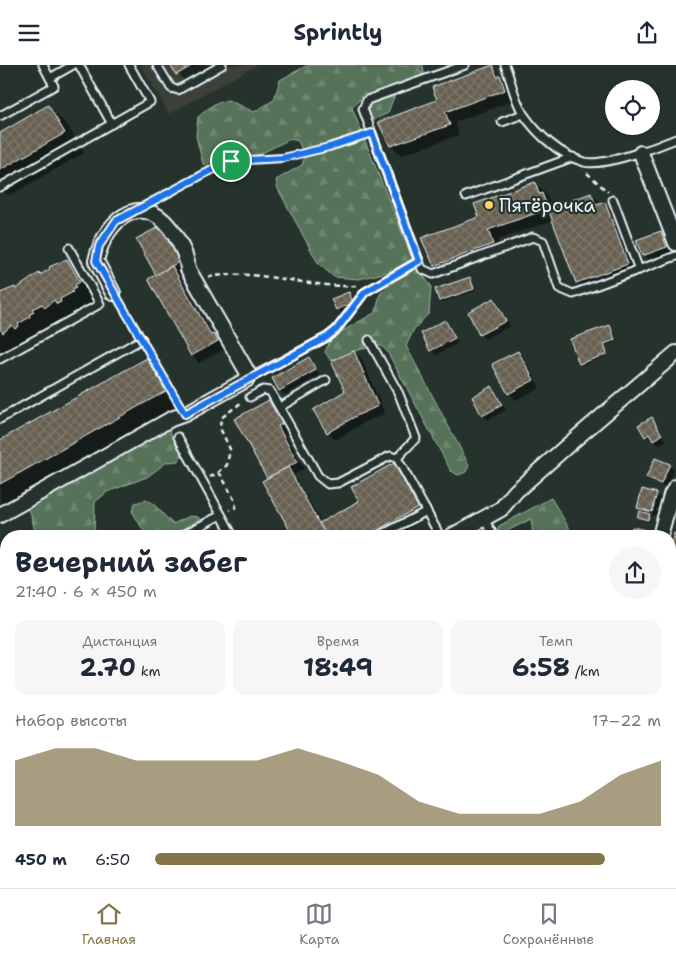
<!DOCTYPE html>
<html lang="ru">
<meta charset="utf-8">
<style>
:root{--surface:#fff;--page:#f6f6f7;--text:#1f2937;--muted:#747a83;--line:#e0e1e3;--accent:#84754c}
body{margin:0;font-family:"Shantell Sans",sans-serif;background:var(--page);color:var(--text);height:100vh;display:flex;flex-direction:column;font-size:19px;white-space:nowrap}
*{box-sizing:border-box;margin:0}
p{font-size:16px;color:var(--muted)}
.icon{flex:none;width:28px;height:28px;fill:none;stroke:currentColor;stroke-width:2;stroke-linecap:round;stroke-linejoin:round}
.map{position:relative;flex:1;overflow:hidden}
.panel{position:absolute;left:0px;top:465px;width:676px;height:359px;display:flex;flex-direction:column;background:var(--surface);border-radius:20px 20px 0 0;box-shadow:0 1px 4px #0004}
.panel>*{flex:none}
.buttons{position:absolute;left:605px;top:15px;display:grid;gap:10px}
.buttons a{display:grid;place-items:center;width:55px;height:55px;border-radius:50%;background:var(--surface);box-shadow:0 1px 4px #0004;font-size:25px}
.pin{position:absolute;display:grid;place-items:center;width:42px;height:42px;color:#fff;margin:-21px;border:2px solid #fff;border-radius:50%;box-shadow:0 1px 5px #0007}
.round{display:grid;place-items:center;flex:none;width:52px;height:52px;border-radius:26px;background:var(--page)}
.overview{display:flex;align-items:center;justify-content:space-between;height:85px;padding:0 15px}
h1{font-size:28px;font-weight:700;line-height:38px}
.figures{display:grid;grid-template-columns:repeat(3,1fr);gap:8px;height:85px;padding:5px 15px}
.figures div{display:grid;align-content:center;border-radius:12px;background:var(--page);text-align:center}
.figures b{font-size:25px;font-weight:700}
.figures small{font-size:14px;font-weight:400}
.figures p{font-size:14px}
.chart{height:140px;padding:10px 15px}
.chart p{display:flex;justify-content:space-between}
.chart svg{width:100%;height:90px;margin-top:5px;fill:var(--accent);opacity:.7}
ul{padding:0 15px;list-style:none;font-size:16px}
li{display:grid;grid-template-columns:80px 60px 1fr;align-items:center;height:38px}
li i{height:12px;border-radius:6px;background:var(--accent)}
header{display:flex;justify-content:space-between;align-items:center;height:65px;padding:0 15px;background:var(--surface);font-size:22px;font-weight:700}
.menu{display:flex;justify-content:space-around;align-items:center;height:70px;border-top:1px solid var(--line);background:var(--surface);font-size:14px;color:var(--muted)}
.menu a{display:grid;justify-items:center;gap:2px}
.menu .on{color:var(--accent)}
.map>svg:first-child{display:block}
.built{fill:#3a4138}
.forest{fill:url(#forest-firs);stroke:#9fb2a8}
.shadow{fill:#0007}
.building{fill:url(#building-cross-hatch);stroke:#e8f1f8}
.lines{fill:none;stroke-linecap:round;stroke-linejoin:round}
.service-casing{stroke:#e8f1f8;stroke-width:11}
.minor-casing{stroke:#e8f1f8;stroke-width:18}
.path{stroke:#e8f1f8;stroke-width:2.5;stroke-dasharray:5 4;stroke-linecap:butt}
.service{stroke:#26332d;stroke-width:7}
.minor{stroke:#26332d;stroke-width:14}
.route-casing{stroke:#fff;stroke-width:10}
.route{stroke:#1a73e8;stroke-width:6}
.poi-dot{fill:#ffd166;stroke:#26332d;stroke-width:2}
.labels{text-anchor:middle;stroke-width:4.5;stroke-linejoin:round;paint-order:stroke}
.poi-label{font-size:19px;fill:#e8f1f8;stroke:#26332d;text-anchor:start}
</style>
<header><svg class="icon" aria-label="menu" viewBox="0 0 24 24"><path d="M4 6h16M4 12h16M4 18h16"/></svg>Sprintly<svg class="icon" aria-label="share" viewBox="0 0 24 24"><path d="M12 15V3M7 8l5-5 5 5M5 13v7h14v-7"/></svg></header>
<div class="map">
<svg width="676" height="823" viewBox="0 0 676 823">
<defs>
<pattern id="forest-firs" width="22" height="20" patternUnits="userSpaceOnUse" patternTransform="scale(1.25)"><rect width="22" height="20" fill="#567259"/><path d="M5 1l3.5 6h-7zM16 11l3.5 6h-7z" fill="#6e8772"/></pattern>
<pattern id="building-cross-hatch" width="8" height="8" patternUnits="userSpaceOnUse" patternTransform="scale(1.25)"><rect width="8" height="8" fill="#686151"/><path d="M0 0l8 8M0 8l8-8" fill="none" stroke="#7e786b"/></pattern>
</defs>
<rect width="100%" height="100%" fill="#26332d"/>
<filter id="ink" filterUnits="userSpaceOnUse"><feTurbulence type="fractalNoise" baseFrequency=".02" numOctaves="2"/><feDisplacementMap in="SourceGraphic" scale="10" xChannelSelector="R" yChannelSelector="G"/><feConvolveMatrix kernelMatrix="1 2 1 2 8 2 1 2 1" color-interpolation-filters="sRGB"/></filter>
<g filter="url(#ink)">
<path class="built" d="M141 0H257L169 49Z"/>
<g class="forest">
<path d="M308 0H423L424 8C401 25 398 17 388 48L371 56 365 51V39L359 35 352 43 414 198 431 221 429 248 414 264 406 281 469 400 466 407 458 410 451 406 387 286 380 280 354 286 331 296 325 287 332 272 376 247 380 229 394 216 395 208 387 207 359 214 334 212 318 198 278 124 276 115 302 100 305 91 298 76 290 74 256 91 237 93 227 85H221L220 96 213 104 203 99 196 71 198 52 214 39 228 35 254 47 274 35 280 15Z"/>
<path d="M169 364 182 390 178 396 167 397 147 412 107 427 95 437 94 471H34L35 466 29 443Z"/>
<path d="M551 433 574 471H533L531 454 503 468 498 466 499 461Z"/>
<path d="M146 435C158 440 163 451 173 459L190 451 198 452 200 455 171 471H150L143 465 132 446 135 438Z"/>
<path d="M0 483 6 490V705L0 707Z"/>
<path d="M6 736V818H25L27 823H0V743Z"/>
<path d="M146 818H237L226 823H149Z"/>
<path d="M240 818H491L492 823H247Z"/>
</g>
<g class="shadow">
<path d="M172 0H220L187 19Z"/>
<path d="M492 1 510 22 515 35 455 57 459 70 401 90 391 80 438 36Z"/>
<path d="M48 42 68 61 84 88 10 130 0 126V70Z"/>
<path d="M535 118 545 128 553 143 591 129 602 139 605 138 615 148 637 209 587 227 577 217 554 155 497 175 502 189 445 210 435 200 480 153Z"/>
<path d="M661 167 665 172 671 187 648 195 643 190Z"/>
<path d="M138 175 191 202 179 209 213 270 225 284 199 298 192 290 158 210Z"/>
<path d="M67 196 86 216 99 237 91 247 79 255 80 257 78 258 74 255 65 262 62 258 48 270 49 272 36 279 38 282 35 283 32 279 23 287 19 283 0 301V230L17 225Z"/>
<path d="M470 213 475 226 443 237 440 235Z"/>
<path d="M348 228 357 243 342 249 333 235Z"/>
<path d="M494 235 510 261 485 274 480 269Z"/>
<path d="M445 257 458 278 436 290 431 285Z"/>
<path d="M609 262 616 277 605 281 608 291 582 300 580 298Z"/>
<path d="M354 287 362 294 385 349 363 358 336 375 328 368 315 345 346 326Z"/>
<path d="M518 287 525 295 540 323 516 335 509 328Z"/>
<path d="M147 294 167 314 185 346 0 449V377Z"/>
<path d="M309 294 320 310 285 330 280 325Z"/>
<path d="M492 323 506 345 488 355 483 350Z"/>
<path d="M268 337 276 344 288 367 285 369 304 404 294 410 322 458 361 437 393 400 403 410 427 453 396 471H294L264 416 269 414 236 354Z"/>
<path d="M652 354 666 375 659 380 646 371Z"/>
<path d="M669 400 674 405 666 423 648 412Z"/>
<path d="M656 429 661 434 657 451 649 449 651 452 650 457 640 454 638 452 644 448 639 443Z"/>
<path d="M633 463 645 466 650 471H631Z"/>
<path d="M676 470V515H674L676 517V543L670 539V516L675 517 670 512 672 505 670 485Z"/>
<path d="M670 565 676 566V594L670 592Z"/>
<path d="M670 669 674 672 670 686Z"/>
<path d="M622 818H645V823H623Z"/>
</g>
<g class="building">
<path d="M170 0H193L176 10Z"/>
<path d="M493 0 497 12 500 10 505 25 445 47 450 60 390 81 378 57 437 35 432 22Z"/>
<path d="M48 40 65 68 0 105V68Z"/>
<path d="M535 117 539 129 542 128 548 144 488 165 493 179 434 201 421 173 479 152 474 139Z"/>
<path d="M591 128 596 140 605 137 628 199 576 218 548 144Z"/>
<path d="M164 159 184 194 156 210 136 174Z"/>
<path d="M661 166 667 182 642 191 636 175Z"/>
<path d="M67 194 80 217 75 220 76 222 71 225 73 227 60 234 61 237 57 239 54 235 45 243 42 239 32 244 34 247 29 250 30 252 18 259 19 261 15 264 12 260 3 268 0 264V228L15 222 16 224 39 208 40 210 50 204 49 202Z"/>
<path d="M172 201 211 270 214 269 218 276 191 291 148 214Z"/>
<path d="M470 212 474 224 439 236 435 224Z"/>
<path d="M349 227 353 238 336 245 331 234Z"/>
<path d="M494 233 506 256 479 270 468 247Z"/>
<path d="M445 255 455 273 430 286 421 268Z"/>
<path d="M610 260 615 275 604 279 607 289 579 299 570 274Z"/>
<path d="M354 286 378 341 356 351 327 368 313 345 345 326 331 296Z"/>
<path d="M518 286 534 315 508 329 492 299Z"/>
<path d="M309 292 316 305 279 326 272 313Z"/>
<path d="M147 293 166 326 0 419V375Z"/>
<path d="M492 321 502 340 482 351 472 332Z"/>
<path d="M269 335 282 359 278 361 297 397 267 413 234 354Z"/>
<path d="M652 352 662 370 653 376 649 369 645 372 638 360Z"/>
<path d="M655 393 670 399 661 419 646 413Z"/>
<path d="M394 398 418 442 376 466 377 468 372 471H326L319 458 359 436 351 422Z"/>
<path d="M288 402 319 458 326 471H293L262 416Z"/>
<path d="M642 424 657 428 652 447 637 443Z"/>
<path d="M639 446 650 449 648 455 637 452Z"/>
<path d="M632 462 646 465 644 471H630Z"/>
<path d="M674 468 676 469V503L670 501V481Z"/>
<path d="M671 504 676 505V515L670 513Z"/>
<path d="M670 515 676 516 672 537 670 536Z"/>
<path d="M674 529 676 530V542L671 541Z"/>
<path d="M670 563 676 565 672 590H670Z"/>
<path d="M671 705H676V725L670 724Z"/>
<path d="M674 758H676V781H675Z"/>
<path d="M670 804H675L676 823H663L662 818H670Z"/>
<path d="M620 818H641V821L621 822Z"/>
</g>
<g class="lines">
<g class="service-casing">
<g id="service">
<path d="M79 0 112 59"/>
<path d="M157 0 171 23 178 25 222 0"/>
<path d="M465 0 367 35 363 44 422 204 433 209 533 172 543 176 559 223 573 229 676 191"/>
<path d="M505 0C511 15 515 37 524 50 538 70 560 90 584 97 603 102 657 82 676 74"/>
<path d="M50 13 73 0"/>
<path d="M0 51 54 21 43 0"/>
<path d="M502 57 523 49"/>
<path d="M0 122 150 37 129 0"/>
<path d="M466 131 573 92"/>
<path d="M613 135 639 205"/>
<path d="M369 275 399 329 416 373 397 393"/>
<path d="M0 294 100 239 69 183"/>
<path d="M248 314 327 272 336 265 365 227 419 196"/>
<path d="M250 332 263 325 270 326 318 411 328 419 338 418 390 391 397 393 440 471"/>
<path d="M280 342 326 315"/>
<path d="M0 354 142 274"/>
<path d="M178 372 233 471"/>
<path d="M484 454 494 471"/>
<path d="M181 471 221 450"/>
<path d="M379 471 427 446"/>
</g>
</g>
<g class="minor-casing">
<g id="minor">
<path d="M641 88 676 178"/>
<path d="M0 450 171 354 185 349 246 315 249 310 188 204C187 191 182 183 176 172 147 122 106 151 96 196L113 228"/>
<path d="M452 471 501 444 516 426 567 381 676 288"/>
<path d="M660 471 671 430 676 422"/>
<path d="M0 574 6 591"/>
<path d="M0 712 6 684"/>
<path d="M670 740H676"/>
<path d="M604 818V823"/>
</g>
</g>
<g class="path">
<path d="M587 108 608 127"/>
<path d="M155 136 231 96 283 93 362 71"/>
<path d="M208 212C258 203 307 223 356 221"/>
<path d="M121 239 138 266"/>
<path d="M147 282 178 338"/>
<path d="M218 408 227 400 230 384 220 363 221 353 242 337"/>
<path d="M210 412 218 408 221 410 236 438 235 443 230 445"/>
</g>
<use href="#service" class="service"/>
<use href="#minor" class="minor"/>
</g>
</g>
<g class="lines" filter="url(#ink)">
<g class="route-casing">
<path id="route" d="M372 68 419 196 365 227 336 265 327 272 185 349 96 196 99 181 116 156 204 109 231 96 283 93 329 82Z"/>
</g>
<use href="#route" class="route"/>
</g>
<circle class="poi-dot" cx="489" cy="140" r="5"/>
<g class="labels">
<g class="poi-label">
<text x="499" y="147">Пятёрочка</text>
</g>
</g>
</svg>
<div class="buttons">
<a><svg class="icon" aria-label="locate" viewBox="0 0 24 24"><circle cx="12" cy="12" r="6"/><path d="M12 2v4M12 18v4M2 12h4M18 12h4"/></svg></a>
</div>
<div class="pin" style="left:231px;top:96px;background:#1e9e55"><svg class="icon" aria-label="arrive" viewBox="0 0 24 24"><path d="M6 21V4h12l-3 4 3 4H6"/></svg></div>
<section class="panel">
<div class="overview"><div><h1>Вечерний забег</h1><p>21:40 · 6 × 450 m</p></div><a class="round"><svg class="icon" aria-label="share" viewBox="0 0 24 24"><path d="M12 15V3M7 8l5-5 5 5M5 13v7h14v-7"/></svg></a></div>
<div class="figures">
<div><p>Дистанция</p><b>2.70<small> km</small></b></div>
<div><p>Время</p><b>18:49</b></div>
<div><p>Темп</p><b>6:58<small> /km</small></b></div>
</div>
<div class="chart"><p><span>Набор высоты</span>17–22 m</p>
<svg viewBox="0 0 160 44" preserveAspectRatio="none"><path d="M0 44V12L10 6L20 6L30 12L40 12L50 12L60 12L70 6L80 12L90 19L100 32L110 38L120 38L130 38L140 32L150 19L160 12V44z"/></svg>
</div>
<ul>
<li><b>450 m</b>6:50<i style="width:89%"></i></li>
</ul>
</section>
</div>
<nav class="menu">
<a class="on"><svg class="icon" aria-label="home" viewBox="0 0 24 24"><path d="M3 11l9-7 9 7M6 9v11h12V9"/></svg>Главная</a>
<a><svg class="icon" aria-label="map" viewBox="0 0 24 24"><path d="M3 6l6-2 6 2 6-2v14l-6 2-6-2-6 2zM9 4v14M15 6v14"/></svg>Карта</a>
<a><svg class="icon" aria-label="saved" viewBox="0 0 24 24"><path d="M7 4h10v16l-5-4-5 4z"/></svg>Сохранённые</a>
</nav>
